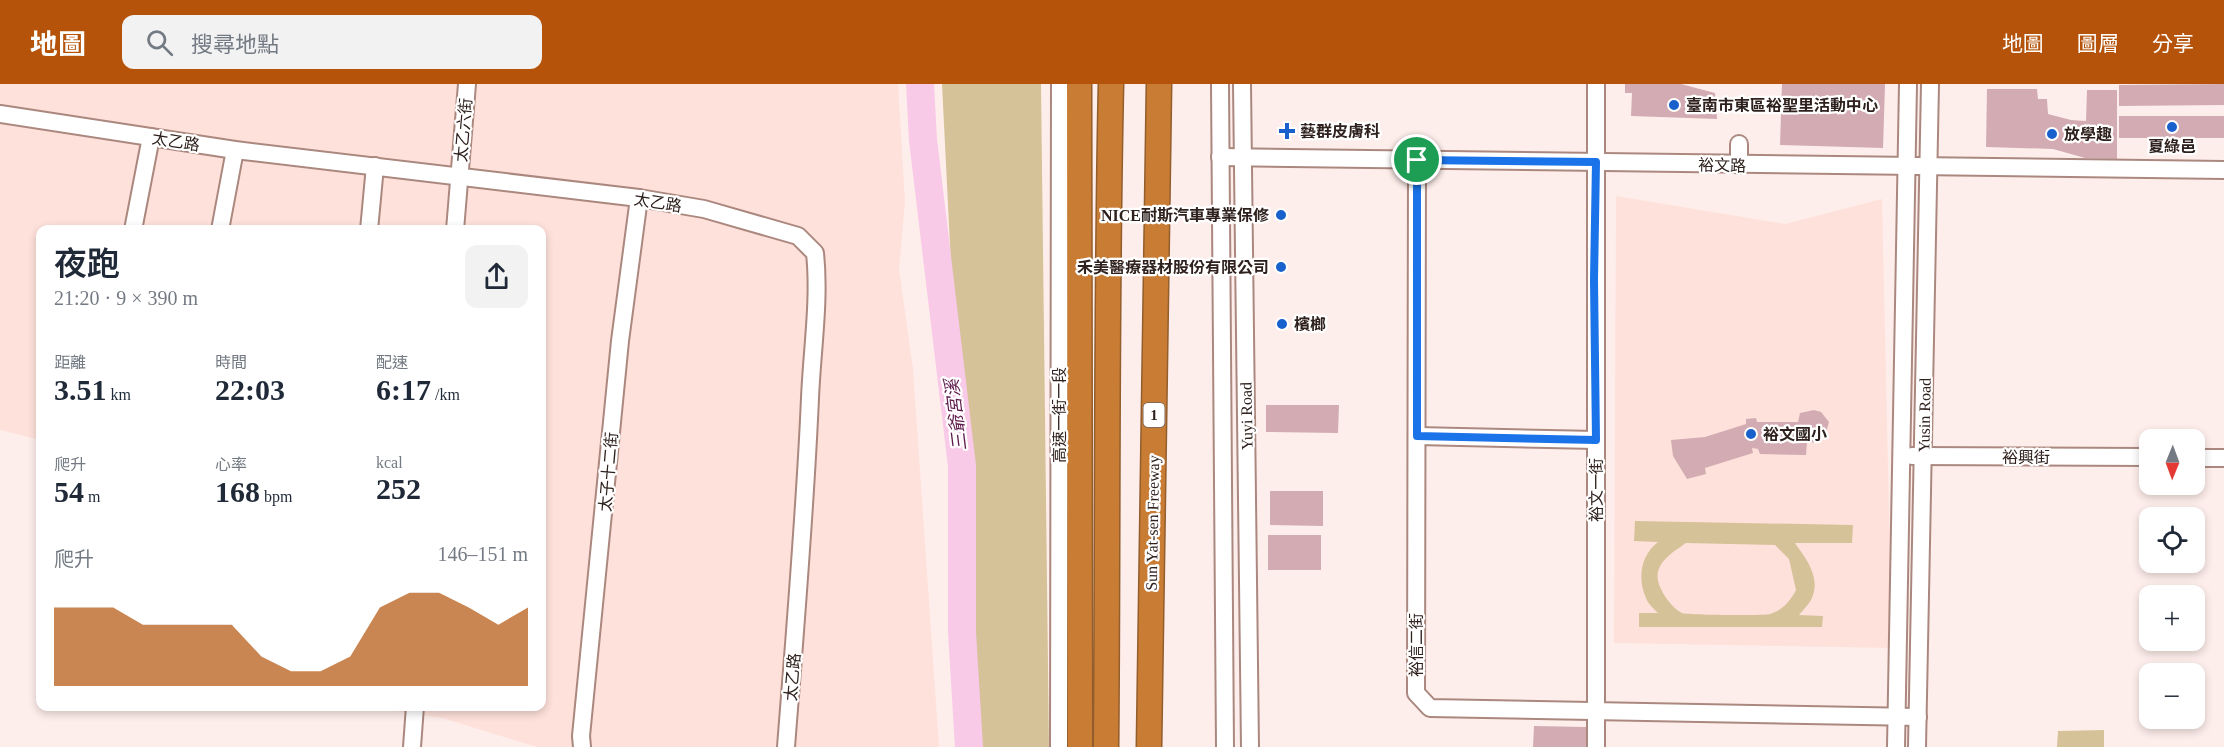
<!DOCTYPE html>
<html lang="zh-TW">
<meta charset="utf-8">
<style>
:root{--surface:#fff;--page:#f2f2f3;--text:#1f2937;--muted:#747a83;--accent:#b45309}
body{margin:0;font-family:"Times New Roman","Noto Sans TC",serif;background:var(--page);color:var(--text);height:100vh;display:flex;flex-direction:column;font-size:22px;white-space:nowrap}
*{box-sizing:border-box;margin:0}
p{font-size:20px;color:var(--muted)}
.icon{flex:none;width:33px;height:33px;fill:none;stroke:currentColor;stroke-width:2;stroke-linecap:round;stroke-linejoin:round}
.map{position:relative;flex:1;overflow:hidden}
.drawer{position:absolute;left:36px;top:141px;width:510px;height:486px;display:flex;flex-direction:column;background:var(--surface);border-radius:12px;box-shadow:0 3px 9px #0003}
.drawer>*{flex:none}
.needle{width:39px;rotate:181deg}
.fabs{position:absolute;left:2139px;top:345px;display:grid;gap:12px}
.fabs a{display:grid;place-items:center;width:66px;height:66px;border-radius:12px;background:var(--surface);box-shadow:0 3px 9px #0003;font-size:30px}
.pin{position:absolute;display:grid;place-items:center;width:51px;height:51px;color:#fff;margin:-26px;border:3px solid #fff;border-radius:50%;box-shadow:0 2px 6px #0007}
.round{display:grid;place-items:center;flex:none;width:63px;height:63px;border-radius:12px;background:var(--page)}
.head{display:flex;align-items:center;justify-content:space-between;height:102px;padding:0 18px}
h1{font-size:33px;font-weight:600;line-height:45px}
.stats{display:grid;grid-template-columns:repeat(3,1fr);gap:9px;height:102px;padding:6px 18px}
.stats div{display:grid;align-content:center}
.stats b{font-size:30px;font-weight:600}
.stats small{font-size:16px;font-weight:400}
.stats p{font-size:16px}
.chart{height:168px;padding:12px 18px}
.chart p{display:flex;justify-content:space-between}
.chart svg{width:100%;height:108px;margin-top:6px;fill:var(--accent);opacity:.7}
header{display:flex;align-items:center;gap:36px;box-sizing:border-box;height:84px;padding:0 30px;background:var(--accent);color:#fff}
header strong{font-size:28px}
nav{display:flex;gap:33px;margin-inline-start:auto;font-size:21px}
.search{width:420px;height:54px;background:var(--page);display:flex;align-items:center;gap:15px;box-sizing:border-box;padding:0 21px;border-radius:12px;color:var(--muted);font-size:22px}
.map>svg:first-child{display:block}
.built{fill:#fee1da}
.green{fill:#d5c298;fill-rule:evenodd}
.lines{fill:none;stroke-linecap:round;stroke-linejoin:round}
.river{stroke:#f9c9e8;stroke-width:28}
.building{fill:#d2acb2}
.minor-casing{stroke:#ab887f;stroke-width:20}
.highway-casing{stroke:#935d2c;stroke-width:27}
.minor{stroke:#fff;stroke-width:16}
.highway{stroke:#c97d34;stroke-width:24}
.route-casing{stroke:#fff;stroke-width:12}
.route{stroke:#1a73e8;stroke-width:8}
.poi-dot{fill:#1860cb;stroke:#fff;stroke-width:2}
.labels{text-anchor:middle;stroke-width:4.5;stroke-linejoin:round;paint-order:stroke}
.shield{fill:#fff;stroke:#6d6461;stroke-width:1.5}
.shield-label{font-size:15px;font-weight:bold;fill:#2e211d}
.poi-label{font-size:16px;font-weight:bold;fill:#2e211d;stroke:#fff;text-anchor:start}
.street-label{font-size:16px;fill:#2e211d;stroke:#fff}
.water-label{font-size:18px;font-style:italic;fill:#5e1c4d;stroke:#fff}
</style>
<header>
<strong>地圖</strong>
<div class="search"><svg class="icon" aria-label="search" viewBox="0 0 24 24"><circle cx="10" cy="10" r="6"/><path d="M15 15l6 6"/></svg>搜尋地點</div>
<nav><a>地圖</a><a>圖層</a><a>分享</a></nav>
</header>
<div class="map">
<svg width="2224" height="663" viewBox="0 0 2224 663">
<rect width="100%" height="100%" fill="#feeeeb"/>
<g class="built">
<path d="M0 0H898L905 118 899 185 913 285 939 663H537L442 634 370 623 542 622V146H40V356L0 346Z"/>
<path d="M1616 112 1785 140 1882 115 1892 564 1614 559Z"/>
</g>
<g class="green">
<path d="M942 0H1041L1049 663H975Z"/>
<path d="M1635 437 1853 441 1852 459H1795C1806 475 1822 494 1811 516 1808 521 1803 526 1799 531L1823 532 1822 543H1639V529H1658C1654 525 1648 520 1646 514 1637 494 1641 471 1658 458L1634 457ZM1686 459 1775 461 1789 475 1796 506C1790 517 1783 526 1770 530 1765 532 1687 531 1682 529 1675 526 1667 516 1663 509 1648 484 1667 472 1686 459Z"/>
<path d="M2104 646V663H2057L2058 647Z"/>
</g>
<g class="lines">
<path class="river" d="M920 0 923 56 962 382V548L969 663"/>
</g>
<g class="building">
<path d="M1625 0H1681L1715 9 1717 35 1631 32 1632 9H1625Z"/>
<path d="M1782 0H1885L1883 64 1780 61Z"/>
<path d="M2224 0V21L2119 22V1Z"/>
<path d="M1987 5H2037L2038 15H2047L2048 30 2071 36 2086 37 2087 6H2117V75L2085 74 2053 65 1986 63Z"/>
<rect x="2119" y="32" width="105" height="22"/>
<path d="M1266 321H1339L1338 349 1266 348Z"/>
<path d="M1814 326 1821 328 1829 338 1825 352 1817 359 1807 358 1806 371 1760 370 1758 365 1752 364 1753 369 1705 384 1706 390 1687 395 1673 372 1671 356 1705 353 1746 340V335L1756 334 1757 338H1798L1800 329Z"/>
<path d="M1270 407H1323V442L1270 441Z"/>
<rect x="1268" y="451" width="53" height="35"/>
<path d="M1534 642 1586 643V663H1533Z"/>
</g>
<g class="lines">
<g class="minor-casing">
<g id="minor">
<path d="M1220 0 1225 663"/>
<path d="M1242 0 1250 663"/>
<path d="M0 30 235 66 639 114 704 125 798 152 815 169C820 216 812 266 810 314 805 430 795 547 786 663"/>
<path d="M1220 73 2224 86"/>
<path d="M1417 76 1416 609 1430 624 1918 633"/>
<path d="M1739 81V60"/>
<path d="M133 146 151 53"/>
<path d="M220 146 235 66"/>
<path d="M369 146 375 82"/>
<path d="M455 146 467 0"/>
<path d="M1417 352 1596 356"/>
<path d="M1912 372 2150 373"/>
<path d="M2194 374H2224"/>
<path d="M412 663 415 622"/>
<path d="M582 663 581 652 620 257 639 114"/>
<path d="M1059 663 1060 0"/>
<path d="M1596 663V0"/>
<path d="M1896 663 1908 0"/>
<path d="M1917 663 1930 0"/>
</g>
</g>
<g class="highway-casing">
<g id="highway">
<path d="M1079 0 1080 663"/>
<path d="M1106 663C1108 442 1106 221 1111 0"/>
<path d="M1149 663 1159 0"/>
</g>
</g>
<use href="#minor" class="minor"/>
<use href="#highway" class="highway"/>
</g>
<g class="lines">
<g class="route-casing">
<path id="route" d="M1417 76 1596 78 1594 196 1596 356 1417 352Z"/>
</g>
<use href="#route" class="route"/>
</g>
<g class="poi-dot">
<circle cx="1674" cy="21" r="6"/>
<circle cx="2172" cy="43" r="6"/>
<path d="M1284 38h6v6h6v6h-6v6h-6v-6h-6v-6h6z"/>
<circle cx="2052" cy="50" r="6"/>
<circle cx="1281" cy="131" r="6"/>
<circle cx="1281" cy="183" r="6"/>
<circle cx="1282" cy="240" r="6"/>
<circle cx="1751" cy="350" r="6"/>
</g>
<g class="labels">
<rect class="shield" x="1143.5" y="319" width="21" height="24" rx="4.5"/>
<g class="shield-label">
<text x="1154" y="336">1</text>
</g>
<g class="poi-label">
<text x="1686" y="27">臺南市東區裕聖里活動中心</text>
<text x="1300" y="53">藝群皮膚科</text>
<text x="2064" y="56">放學趣</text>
<text x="2172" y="68" text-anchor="middle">夏綠邑</text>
<text x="1269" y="137" text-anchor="end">NICE耐斯汽車專業保修</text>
<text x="1269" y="189" text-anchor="end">禾美醫療器材股份有限公司</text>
<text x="1294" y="246">檳榔</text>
<text x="1763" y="356">裕文國小</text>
</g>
<g class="street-label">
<text transform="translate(463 46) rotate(-85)" y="6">太乙六街</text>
<text transform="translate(176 57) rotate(9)" y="6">太乙路</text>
<text transform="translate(1722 81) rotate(1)" y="6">裕文路</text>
<text transform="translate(658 118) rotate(9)" y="6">太乙路</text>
<text transform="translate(1059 331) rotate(-90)" y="6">高速一街一段</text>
<text transform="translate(1924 331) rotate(-89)" y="6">Yusin Road</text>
<text transform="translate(1246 332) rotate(-91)" y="6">Yuyi Road</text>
<text x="2026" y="379">裕興街</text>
<text transform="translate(608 388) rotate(-85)" y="6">太子十二街</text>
<text transform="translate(1596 406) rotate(-90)" y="6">裕文一街</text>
<text transform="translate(1152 439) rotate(-89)" y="6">Sun Yat-sen Freeway</text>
<text transform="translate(1416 561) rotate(-90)" y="6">裕信二街</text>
<text transform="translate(792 593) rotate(-85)" y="6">太乙路</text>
</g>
<g class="water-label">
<text transform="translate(956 331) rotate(-97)" y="6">三爺宮溪</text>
</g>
</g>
</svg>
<div class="fabs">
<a><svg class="needle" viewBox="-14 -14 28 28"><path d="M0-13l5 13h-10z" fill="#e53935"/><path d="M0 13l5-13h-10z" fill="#747a83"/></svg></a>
<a><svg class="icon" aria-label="locate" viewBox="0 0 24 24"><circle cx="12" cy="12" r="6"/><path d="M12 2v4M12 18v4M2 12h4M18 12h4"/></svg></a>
<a>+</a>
<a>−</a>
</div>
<div class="pin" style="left:1417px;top:76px;background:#1e9e55"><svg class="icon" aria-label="arrive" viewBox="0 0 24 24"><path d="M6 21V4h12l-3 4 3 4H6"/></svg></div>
<section class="drawer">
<div class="head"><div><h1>夜跑</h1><p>21:20 · 9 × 390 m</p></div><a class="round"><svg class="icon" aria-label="share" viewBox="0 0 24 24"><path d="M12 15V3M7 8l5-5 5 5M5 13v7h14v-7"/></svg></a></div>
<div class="stats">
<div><p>距離</p><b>3.51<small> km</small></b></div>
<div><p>時間</p><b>22:03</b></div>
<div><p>配速</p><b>6:17<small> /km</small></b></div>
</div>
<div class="stats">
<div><p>爬升</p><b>54<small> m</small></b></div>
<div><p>心率</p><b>168<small> bpm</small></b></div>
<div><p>kcal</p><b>252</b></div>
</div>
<div class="chart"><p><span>爬升</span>146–151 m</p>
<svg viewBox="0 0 160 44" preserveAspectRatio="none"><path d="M0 44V12L10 12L20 12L30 19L40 19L50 19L60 19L70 32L80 38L90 38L100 32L110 12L120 6L130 6L140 12L150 19L160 12V44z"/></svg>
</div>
</section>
</div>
